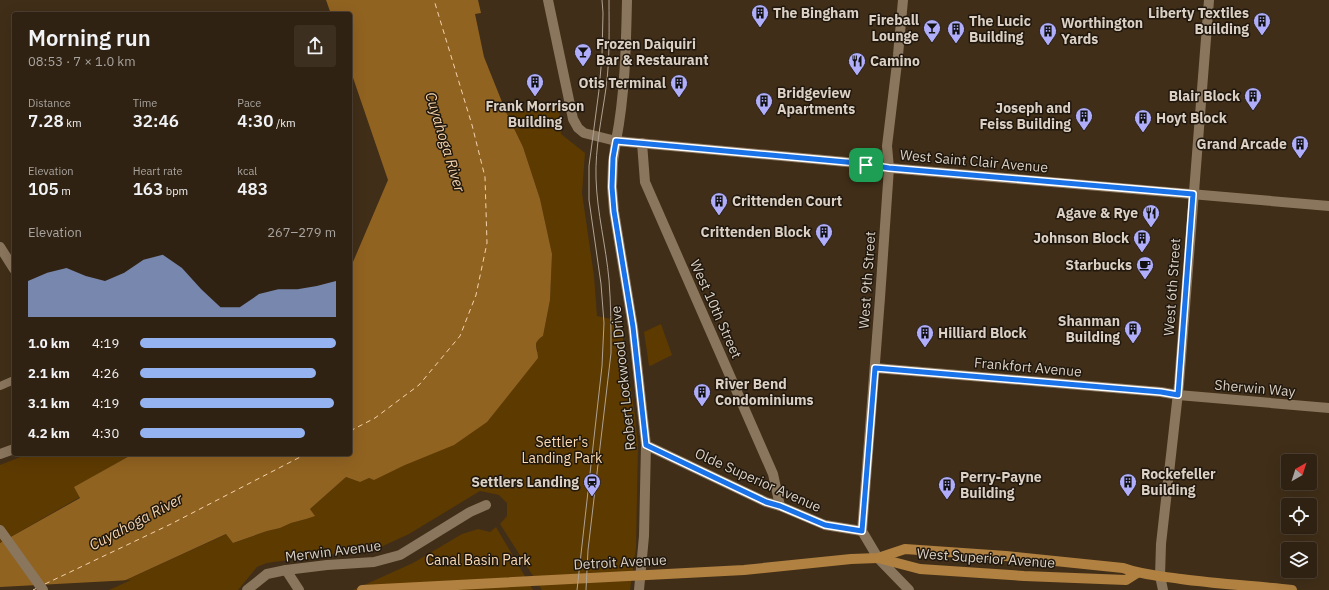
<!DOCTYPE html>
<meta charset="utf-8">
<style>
:root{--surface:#302212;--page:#3c2f20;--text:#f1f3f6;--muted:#a8a49f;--line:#4b3f32;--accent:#95b2f1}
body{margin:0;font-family:"IBM Plex Sans",sans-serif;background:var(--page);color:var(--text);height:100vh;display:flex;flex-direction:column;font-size:15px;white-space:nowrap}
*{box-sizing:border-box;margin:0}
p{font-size:13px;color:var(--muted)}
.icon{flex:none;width:22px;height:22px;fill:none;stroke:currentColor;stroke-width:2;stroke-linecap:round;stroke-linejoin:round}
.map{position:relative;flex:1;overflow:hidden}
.sheet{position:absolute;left:12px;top:12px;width:340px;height:444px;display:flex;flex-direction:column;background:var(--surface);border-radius:4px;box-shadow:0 4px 16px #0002,0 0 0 1px var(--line)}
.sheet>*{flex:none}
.needle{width:26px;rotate:39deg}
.tools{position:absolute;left:1281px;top:454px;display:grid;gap:8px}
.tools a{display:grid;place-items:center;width:36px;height:36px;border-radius:4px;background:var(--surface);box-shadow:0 4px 16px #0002,0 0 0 1px var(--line);font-size:20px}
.pin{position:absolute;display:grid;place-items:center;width:34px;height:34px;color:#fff;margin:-17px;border-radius:8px;box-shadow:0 2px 6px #0006}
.round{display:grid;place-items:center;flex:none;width:42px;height:42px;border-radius:4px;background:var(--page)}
.headline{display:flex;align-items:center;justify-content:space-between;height:68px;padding:0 16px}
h1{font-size:22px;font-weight:600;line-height:30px}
.stats{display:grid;grid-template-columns:repeat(3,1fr);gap:6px;height:68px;padding:4px 16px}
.stats div{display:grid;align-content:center}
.stats b{font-size:17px;font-weight:600}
.stats small{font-size:11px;font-weight:400}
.stats p{font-size:11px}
.chart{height:112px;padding:8px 16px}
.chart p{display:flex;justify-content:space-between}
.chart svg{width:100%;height:72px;margin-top:4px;fill:var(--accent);opacity:.7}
ul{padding:0 16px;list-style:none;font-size:13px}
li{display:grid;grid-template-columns:64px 48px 1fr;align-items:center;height:30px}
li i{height:10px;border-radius:5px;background:var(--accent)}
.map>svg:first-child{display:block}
.green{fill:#5d3a00}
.water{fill:#916321}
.pier{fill:#402e18}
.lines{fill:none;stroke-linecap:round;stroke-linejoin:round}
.ferry{stroke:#f3d2ac;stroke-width:1;stroke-dasharray:5 4;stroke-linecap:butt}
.pedestrian{stroke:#8a755d;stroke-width:8}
.minor{stroke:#8a755d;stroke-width:10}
.tertiary{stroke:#8a755d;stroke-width:10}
.primary{stroke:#b08140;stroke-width:10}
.tram{stroke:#afa293;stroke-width:1}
.route-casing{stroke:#fff;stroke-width:8}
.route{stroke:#1a73e8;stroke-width:5}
.labels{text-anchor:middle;stroke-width:3;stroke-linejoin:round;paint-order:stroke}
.poi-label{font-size:14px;font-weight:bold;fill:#dbd0c3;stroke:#20180e;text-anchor:start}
.street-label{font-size:14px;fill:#dbd0c3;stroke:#20180e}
.park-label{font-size:14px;fill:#fbdab4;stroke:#20180e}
.water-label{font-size:15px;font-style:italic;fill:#f3d2ac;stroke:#20180e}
</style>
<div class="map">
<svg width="1329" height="590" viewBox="0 0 1329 590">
<rect width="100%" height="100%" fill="#402e18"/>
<g class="green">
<path d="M556 108H559L561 134 585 153 582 193 594 276 597 316 620 321 635 415 638 446 636 547 630 590H542L500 524 507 516V503L499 495 480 491 409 534 370 552 340 553 267 563 257 567 238 590H104L227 534 234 543 267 531 280 528 291 523 306 519 314 515 310 509 346 477 360 482 369 478 374 479 405 465 538 351C534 344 536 340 543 336L550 300 552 254 540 199 523 147 506 112Z"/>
<path d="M661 324 672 355 654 364 653 365 649 366 644 332Z"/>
<path d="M28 454H133L75 487 80 497 0 543V465Z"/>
<path d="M496 527 533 590H353L413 563 462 534 478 529 490 532Z"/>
</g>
<path class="water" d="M326 0H478L481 13 475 14 484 57 506 112 523 147 540 199 552 254 550 300 543 336C531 344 538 347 538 358L487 422 454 445 405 465 374 480 369 478 360 482 346 477 310 509 315 516 306 519 291 523 280 528 267 531 233 543 226 534 104 590H0V543L80 498 74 487 133 454H350V269L388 180 350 69V14H331Z"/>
<path class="pier" d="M131 580 109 590H0V587Z"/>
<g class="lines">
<g class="ferry">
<path d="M350 431 375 418 419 385 460 336 476 295 487 243 485 177 472 125 434 0"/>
<path d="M45 584 171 524 306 454"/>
<path d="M33 590 37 588"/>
</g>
<path class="pedestrian" d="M0 386 14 380"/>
<g class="minor">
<path d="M548 0 573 119 578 128 584 133 616 141C625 95 626 47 627 0"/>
<path d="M642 143 645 182 773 474 780 506"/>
<path d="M0 247 14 269"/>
<path d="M875 368 1161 392 1178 395 1329 408"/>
<path d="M646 445 766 502 780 506 825 525 862 531"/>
<path d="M0 454 14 449"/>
<path d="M0 530 43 590"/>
<path d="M286 570 299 590"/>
<path d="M247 590 267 574 286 570 327 565 374 562 400 555 470 512 486 505"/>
</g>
<g class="tertiary">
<path d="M903 0 898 55 887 146 889 168 880 298 862 531 878 558 909 590"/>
<path d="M639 590 644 536 646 445 633 327 614 211 612 187 613 162 616 141 857 163 889 168 1329 206"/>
<path d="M1163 590 1160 576 1161 544 1179 384 1209 0"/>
</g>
<g class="primary">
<path d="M878 558 920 569 1024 576 1126 580 1137 573"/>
<path d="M362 590 744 570 851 559 878 558 905 549 1006 556 1123 568C1142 575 1161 576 1181 579 1218 584 1255 586 1292 590"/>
</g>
<g class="tram">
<path d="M577 590 602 366 604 323 601 284 589 200V166L599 90 602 56 603 13 602 0"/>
<path d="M586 590 588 550 611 353C611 329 611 304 609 280 606 246 597 213 596 178 595 148 602 117 606 88 610 59 609 29 609 0"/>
</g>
</g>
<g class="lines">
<g class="route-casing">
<path id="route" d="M616 141 857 163 889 168 1193 194 1178 395 1161 392 875 368 862 531 825 525 780 506 766 502 646 445 633 327 614 211 612 187 613 158Z"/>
</g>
<use href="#route" class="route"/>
</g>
<defs>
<g id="building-pin" transform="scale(0.9)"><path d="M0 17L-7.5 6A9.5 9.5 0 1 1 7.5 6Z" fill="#b0aefa" stroke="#20180e"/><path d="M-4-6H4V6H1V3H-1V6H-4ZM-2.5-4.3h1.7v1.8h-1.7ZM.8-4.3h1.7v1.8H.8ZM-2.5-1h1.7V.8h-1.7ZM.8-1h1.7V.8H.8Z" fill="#111"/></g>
<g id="bar-pin" transform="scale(0.9)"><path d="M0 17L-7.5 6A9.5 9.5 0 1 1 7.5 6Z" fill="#b0aefa" stroke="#20180e"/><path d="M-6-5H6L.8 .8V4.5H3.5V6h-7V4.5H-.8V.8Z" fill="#111"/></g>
<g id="restaurant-pin" transform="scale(0.9)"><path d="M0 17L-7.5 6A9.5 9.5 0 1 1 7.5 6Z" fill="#b0aefa" stroke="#20180e"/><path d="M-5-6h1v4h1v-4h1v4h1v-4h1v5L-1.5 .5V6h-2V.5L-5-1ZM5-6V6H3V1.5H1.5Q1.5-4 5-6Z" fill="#111"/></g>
<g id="cafe-pin" transform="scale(0.9)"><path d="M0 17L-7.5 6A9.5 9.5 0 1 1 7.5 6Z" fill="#b0aefa" stroke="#20180e"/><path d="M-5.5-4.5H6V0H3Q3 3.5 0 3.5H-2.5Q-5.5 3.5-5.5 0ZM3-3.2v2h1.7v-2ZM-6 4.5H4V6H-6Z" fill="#111"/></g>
<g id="station-pin" transform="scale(0.9)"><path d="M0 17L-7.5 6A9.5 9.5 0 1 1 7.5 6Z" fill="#b0aefa" stroke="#20180e"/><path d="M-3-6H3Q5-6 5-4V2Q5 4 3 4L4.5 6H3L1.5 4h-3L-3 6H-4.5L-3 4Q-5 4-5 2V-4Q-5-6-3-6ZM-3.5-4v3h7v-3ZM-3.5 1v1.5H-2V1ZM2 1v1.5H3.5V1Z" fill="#111"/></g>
</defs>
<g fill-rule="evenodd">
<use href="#building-pin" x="760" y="13"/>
<use href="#building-pin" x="1262" y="21"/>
<use href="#bar-pin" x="932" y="28"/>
<use href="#building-pin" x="956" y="29"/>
<use href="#building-pin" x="1048" y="31"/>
<use href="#bar-pin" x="583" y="52"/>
<use href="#restaurant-pin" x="857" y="61"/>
<use href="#building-pin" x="535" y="82"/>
<use href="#building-pin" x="679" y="83"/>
<use href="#building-pin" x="1253" y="96"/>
<use href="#building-pin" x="764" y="101"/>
<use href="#building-pin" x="1084" y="116"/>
<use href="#building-pin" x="1143" y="118"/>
<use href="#building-pin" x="1300" y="144"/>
<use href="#building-pin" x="719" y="201"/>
<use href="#restaurant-pin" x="1151" y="213"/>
<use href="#building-pin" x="824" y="232"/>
<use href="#building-pin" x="1142" y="238"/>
<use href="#cafe-pin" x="1145" y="265"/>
<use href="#building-pin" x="1133" y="329"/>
<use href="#building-pin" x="925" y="333"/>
<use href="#building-pin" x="702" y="392"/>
<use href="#station-pin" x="592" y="482"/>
<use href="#building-pin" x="1128" y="482"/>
<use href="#building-pin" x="947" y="485"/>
</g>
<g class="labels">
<g class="poi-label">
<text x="773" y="18">The Bingham</text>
<text x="1249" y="18" text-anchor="end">Liberty Textiles<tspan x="1249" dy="16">Building</tspan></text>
<text x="919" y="25" text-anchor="end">Fireball<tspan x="919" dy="16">Lounge</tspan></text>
<text x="969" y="26">The Lucic<tspan x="969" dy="16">Building</tspan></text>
<text x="1061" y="28">Worthington<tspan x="1061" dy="16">Yards</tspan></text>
<text x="596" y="49">Frozen Daiquiri<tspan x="596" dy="16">Bar &amp; Restaurant</tspan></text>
<text x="870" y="66">Camino</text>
<text x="666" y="88" text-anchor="end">Otis Terminal</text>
<text x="777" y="98">Bridgeview<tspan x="777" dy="16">Apartments</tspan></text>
<text x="1240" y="101" text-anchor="end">Blair Block</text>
<text x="535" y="111" text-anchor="middle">Frank Morrison<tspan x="535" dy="16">Building</tspan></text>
<text x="1071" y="113" text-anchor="end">Joseph and<tspan x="1071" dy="16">Feiss Building</tspan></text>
<text x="1156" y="123">Hoyt Block</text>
<text x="1287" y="149" text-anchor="end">Grand Arcade</text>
<text x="732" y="206">Crittenden Court</text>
<text x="1138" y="218" text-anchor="end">Agave &amp; Rye</text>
<text x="811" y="237" text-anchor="end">Crittenden Block</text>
<text x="1129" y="243" text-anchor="end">Johnson Block</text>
<text x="1132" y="270" text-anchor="end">Starbucks</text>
<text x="1120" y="326" text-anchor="end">Shanman<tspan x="1120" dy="16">Building</tspan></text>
<text x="938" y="338">Hilliard Block</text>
<text x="715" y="389">River Bend<tspan x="715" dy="16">Condominiums</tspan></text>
<text x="1141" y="479">Rockefeller<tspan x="1141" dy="16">Building</tspan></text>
<text x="960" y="482">Perry-Payne<tspan x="960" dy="16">Building</tspan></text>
<text x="579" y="487" text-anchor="end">Settlers Landing</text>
</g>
<g class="street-label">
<text transform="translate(974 161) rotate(5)" y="5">West Saint Clair Avenue</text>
<text transform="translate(867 280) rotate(-86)" y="5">West 9th Street</text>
<text transform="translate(1172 287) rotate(-86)" y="5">West 6th Street</text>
<text transform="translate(716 309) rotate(66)" y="5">West 10th Street</text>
<text transform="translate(1028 367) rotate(5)" y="5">Frankfort Avenue</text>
<text transform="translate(623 378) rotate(-96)" y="5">Robert Lockwood Drive</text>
<text transform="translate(1255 388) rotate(5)" y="5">Sherwin Way</text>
<text transform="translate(758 480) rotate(24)" y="5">Olde Superior Avenue</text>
<text transform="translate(333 551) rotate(-7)" y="5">Merwin Avenue</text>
<text transform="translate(986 558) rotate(4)" y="5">West Superior Avenue</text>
<text transform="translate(620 562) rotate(-3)" y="5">Detroit Avenue</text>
</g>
<g class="park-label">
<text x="562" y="447">Settler's<tspan x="562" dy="16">Landing Park</tspan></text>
<text x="478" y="565">Canal Basin Park</text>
</g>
<g class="water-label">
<text transform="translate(445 142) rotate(73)" y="5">Cuyahoga River</text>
<text transform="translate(136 522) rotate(-28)" y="5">Cuyahoga River</text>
</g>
</g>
</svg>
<div class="tools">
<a><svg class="needle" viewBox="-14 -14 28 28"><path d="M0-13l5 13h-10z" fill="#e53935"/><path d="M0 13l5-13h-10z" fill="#a8a49f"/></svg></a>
<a><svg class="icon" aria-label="locate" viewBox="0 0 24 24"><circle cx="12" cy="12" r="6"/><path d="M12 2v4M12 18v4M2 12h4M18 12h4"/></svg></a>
<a><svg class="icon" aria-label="layers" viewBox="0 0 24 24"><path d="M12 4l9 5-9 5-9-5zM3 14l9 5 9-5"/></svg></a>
</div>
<div class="pin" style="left:866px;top:165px;background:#1e9e55"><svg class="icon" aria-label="arrive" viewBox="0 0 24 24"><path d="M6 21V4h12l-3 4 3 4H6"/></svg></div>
<section class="sheet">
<div class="headline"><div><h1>Morning run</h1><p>08:53 · 7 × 1.0 km</p></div><a class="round"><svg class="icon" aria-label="share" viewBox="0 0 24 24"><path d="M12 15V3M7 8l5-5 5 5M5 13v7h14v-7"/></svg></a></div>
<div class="stats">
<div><p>Distance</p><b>7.28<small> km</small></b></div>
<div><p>Time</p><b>32:46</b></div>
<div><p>Pace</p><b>4:30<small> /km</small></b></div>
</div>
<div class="stats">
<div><p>Elevation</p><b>105<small> m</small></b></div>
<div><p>Heart rate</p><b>163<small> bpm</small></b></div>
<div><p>kcal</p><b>483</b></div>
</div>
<div class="chart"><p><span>Elevation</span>267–279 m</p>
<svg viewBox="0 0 160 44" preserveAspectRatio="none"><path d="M0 44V22L10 17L20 14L30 19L40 22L50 17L60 9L70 6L80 14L90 27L100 38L110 38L120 30L130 27L140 27L150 25L160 22V44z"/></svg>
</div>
<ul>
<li><b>1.0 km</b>4:19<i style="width:100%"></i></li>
<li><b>2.1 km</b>4:26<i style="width:90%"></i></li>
<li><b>3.1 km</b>4:19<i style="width:99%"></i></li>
<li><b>4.2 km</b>4:30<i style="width:84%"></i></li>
</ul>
</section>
</div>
